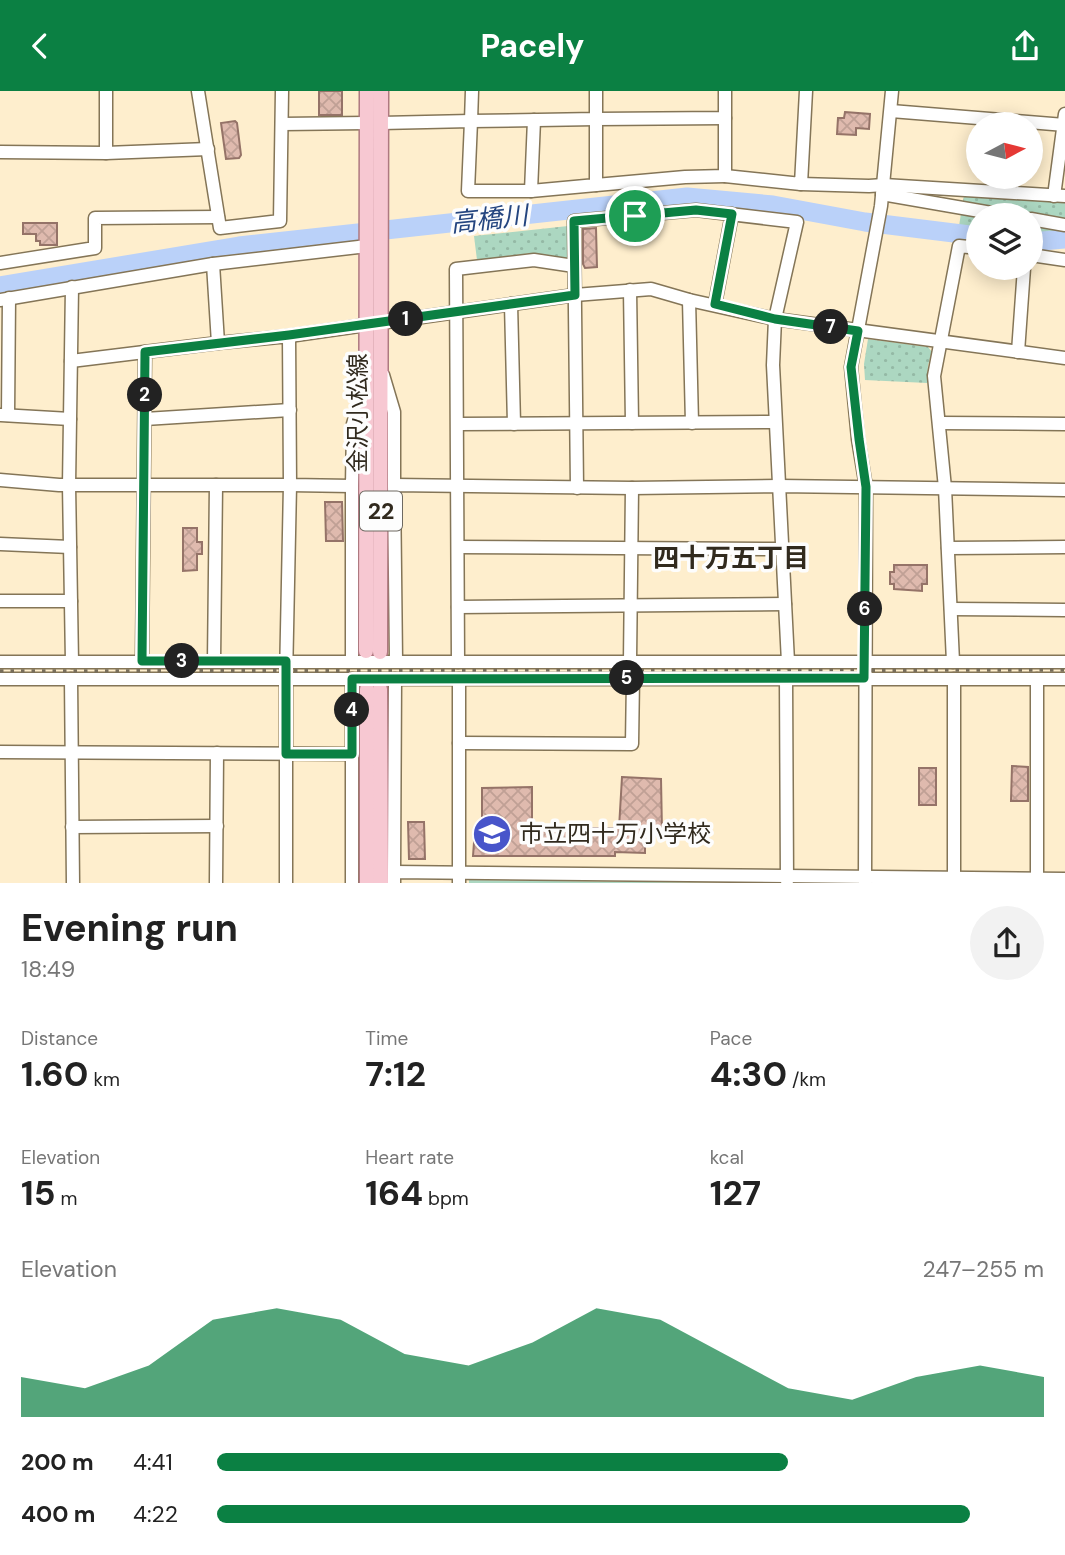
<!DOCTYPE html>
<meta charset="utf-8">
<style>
:root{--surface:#fff;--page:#f2f2f2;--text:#222;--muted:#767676;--accent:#0b8043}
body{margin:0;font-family:"DM Sans","Noto Sans JP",sans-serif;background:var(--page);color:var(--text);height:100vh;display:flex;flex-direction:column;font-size:26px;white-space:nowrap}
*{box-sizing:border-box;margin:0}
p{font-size:23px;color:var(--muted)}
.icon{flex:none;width:38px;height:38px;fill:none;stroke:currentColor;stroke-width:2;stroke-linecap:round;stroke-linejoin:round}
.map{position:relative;height:792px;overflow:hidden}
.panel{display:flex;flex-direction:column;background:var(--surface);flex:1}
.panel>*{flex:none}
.needle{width:46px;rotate:83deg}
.controls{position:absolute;left:966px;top:21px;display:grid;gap:14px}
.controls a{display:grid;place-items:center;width:77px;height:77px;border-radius:50%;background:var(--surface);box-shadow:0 4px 18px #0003;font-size:35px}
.pin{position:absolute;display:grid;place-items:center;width:60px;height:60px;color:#fff;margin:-30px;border:4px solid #fff;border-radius:50%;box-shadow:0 2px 7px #0007}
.km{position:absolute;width:35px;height:35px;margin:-18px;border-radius:50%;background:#222;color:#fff;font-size:19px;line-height:35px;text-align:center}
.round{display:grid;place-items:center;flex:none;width:74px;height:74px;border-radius:37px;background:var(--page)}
.head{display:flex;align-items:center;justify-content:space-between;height:119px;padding:0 21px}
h1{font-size:38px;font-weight:700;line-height:52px}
.metrics{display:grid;grid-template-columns:repeat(3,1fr);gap:10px;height:119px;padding:7px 21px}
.metrics div{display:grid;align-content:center}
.metrics b{font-size:35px;font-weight:700}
.metrics small{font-size:19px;font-weight:400}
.metrics p{font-size:19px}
.chart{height:196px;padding:14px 21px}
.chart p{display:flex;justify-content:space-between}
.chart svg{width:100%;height:126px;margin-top:7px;fill:var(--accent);opacity:.7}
ul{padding:0 21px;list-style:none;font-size:23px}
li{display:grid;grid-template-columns:112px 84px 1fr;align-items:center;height:52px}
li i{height:18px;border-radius:9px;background:var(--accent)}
header{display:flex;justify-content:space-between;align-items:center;height:91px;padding:0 21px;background:var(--accent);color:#fff;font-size:32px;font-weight:700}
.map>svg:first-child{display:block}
.green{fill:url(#green-dots)}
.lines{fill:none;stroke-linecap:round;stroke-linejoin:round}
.river{stroke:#bad1f9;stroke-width:19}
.building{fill:url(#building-cross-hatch);stroke:#957368;stroke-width:2}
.minor-casing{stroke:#847557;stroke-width:15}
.major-casing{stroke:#ae7980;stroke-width:17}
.minor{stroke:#fff;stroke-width:12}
.major{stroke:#f7c8d2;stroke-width:14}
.rail{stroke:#776d5a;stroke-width:3.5;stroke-dasharray:3.5 7;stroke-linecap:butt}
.route-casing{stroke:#fff;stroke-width:14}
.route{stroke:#0b8043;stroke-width:9}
.labels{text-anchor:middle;stroke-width:7;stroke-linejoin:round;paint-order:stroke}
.shield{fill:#fdfdfd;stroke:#6e6961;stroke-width:2}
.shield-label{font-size:23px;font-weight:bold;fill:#312a1e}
.street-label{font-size:24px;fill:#312a1e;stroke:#fdfdfd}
.poi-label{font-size:24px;fill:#312a1e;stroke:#fdfdfd;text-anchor:start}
.water-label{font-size:26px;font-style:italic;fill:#24457f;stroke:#fdfdfd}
.neighbourhood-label{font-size:26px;font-weight:bold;fill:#312a1e;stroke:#fdfdfd}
</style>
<header><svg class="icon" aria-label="back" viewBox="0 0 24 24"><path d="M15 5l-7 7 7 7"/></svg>Pacely<svg class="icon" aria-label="share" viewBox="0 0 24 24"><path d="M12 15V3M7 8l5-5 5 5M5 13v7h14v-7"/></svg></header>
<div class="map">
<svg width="1065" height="792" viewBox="0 0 1065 792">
<defs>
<pattern id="green-dots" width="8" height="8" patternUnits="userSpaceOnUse" patternTransform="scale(1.75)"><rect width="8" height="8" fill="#acd7c1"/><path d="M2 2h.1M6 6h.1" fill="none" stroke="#94b9a5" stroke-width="1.8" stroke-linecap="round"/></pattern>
<pattern id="building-cross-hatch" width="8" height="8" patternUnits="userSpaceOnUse" patternTransform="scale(1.75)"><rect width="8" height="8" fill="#dfbaae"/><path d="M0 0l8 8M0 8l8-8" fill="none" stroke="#c0a095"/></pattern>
</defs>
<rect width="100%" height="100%" fill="#feeecd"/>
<g class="green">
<path d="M964 104 1065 111V141L1031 144V124H978V138L959 135Z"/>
<path d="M568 135V168L532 162 477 169 474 145Z"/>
<path d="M868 248 928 256 932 261 928 274 927 292 865 289 864 273Z"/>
<path d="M469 789 740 792H469Z"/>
</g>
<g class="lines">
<g class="river">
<path d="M1031 151 1065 148"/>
<path d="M0 195 239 155 687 106 773 114 865 131 978 145"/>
</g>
</g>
<g class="building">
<rect x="319" y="0" width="23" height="24"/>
<path d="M845 21 870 23 869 38 856 37V44L837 43 838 27H844Z"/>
<path d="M235 30 237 32 241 64 239 67 226 68 221 32Z"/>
<path d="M23 132H57V154H40V150H36V143H23Z"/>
<path d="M596 137 597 176 585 177 583 173V138Z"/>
<path d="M325 411H342L343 450H326Z"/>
<path d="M183 437H197V451H202V463H197V479L183 480Z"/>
<path d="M894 474H927V493H922V500L894 498V493H890V481H894Z"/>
<path d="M1012 675 1028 676V710H1011Z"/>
<rect x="919" y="677" width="17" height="37"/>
<path d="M622 686 661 688 662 740H645V762L615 761V765H473L475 738 482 737V697L532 696V737H619Z"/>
<path d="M408 731H424L425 768H409Z"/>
</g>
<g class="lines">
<g class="minor-casing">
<g id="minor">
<path d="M198 0 220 137 280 130 282 0"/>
<path d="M472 0 471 30 596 28V0"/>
<path d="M891 20 1065 34"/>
<path d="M381 32 471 30 468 100H531L596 94V28L725 27V0"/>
<path d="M282 33 367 32"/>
<path d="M0 61 106 62 208 58"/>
<path d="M106 62V0"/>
<path d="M725 85 801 93 806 0"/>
<path d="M801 93 869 95 884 94 1065 105"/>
<path d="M596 94 685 86 725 85V27"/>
<path d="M531 100 534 29"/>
<path d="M882 103 1003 124"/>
<path d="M1054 105 1065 23"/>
<path d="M1031 128 1065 134"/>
<path d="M1031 164 1065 169"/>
<path d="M0 172 95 157V127L218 126"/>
<path d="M213 173 218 252 289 245 290 394 352 395 353 333 365 294"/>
<path d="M72 196 69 394 72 571"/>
<path d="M630 199 632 332"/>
<path d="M0 209 213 173 367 155"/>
<path d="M689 209 692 332"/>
<path d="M511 213 514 333"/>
<path d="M715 213 732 123"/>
<path d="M289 245 575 204 651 198 689 209 775 228 1065 267"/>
<path d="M1018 261 1024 177"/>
<path d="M71 270 218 252"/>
<path d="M383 284 394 321V394"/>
<path d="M1 324 70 328"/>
<path d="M8 324 9 207"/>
<path d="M145 328 290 319"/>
<path d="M940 332 1065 333"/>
<path d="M458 333 775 331"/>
<path d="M0 389 59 394H290L286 588H1037V792"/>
<path d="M577 397 574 130 696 119 797 131 775 228 773 274 788 571"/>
<path d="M0 453 70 456"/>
<path d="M458 456 782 458"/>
<path d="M948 457 1065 456"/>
<path d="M0 510H71"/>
<path d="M458 516 785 513"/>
<path d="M951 518 1065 519"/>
<path d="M142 570 145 261"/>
<path d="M214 570 216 394"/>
<path d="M352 570V395"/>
<path d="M396 570 394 394 632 397 779 395 1065 399"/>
<path d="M630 570 632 397"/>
<path d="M0 571H1065"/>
<path d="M458 571 456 178 534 169 574 175"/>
<path d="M953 571 945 397 934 285 959 155 978 157"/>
<path d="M0 588H286V792"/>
<path d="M71 588 73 792"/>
<path d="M786 588 787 790"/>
<path d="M954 588V792"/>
<path d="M1037 588H1065"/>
<path d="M459 652 632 653 633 587"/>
<path d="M0 661 352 663V588"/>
<path d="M352 663V792"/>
<path d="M72 736 217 735"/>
<path d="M394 781 395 588"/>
<path d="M216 792 217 662"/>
<path d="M394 792V781L1065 788"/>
<path d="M459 792V588"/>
<path d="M865 792 866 396 858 348 851 276 881 115 892 0"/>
</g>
</g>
<g class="major-casing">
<g id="major">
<path d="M366 560 367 0"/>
<path d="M380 561 381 0"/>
<path d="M367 598V792"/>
<path d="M380 598 381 792"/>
</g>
</g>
<use href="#minor" class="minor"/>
<use href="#major" class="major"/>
<path class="rail" d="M0 580 1065 579"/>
</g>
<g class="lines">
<g class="route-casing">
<path id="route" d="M696 119 732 123 715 213 775 228 858 240 851 276 859 348 866 396 864 587 352 588V663H286V570H142L145 261 289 244 575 204 574 130Z"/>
</g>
<use href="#route" class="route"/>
</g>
<defs>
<g id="school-disc" transform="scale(2.0125)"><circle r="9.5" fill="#4855ca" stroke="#fdfdfd"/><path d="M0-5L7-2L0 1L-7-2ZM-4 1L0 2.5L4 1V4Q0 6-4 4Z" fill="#fff"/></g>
</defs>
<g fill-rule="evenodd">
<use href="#school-disc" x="492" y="743"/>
</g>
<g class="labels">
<rect class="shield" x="360" y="400.5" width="42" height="39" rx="5"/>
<g class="shield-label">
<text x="381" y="428">22</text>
</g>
<g class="street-label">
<text transform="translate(358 322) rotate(-90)" y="8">金沢小松線</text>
</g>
<g class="poi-label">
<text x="519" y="751">市立四十万小学校</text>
</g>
<g class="water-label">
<text transform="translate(489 128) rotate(-6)" y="9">高橋川</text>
</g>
<g class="neighbourhood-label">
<text x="731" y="476">四十万五丁目</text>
</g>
</g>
</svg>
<div class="controls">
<a><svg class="needle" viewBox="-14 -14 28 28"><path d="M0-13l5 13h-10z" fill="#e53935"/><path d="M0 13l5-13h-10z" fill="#767676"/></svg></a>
<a><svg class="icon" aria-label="layers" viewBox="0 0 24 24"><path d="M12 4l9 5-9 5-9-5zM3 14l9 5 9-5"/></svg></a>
</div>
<div class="pin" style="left:635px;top:125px;background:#1e9e55"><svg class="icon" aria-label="arrive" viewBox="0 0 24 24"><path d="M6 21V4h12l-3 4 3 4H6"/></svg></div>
<b class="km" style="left:406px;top:228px">1</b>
<b class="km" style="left:145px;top:304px">2</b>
<b class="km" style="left:182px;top:570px">3</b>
<b class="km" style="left:352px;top:619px">4</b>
<b class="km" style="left:627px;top:587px">5</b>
<b class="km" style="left:865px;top:518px">6</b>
<b class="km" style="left:831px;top:236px">7</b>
</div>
<section class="panel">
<div class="head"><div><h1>Evening run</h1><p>18:49</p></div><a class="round"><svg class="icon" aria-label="share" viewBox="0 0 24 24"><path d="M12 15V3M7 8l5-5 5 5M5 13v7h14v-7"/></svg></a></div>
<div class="metrics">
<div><p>Distance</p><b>1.60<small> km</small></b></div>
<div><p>Time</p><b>7:12</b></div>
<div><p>Pace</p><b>4:30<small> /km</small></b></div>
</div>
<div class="metrics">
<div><p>Elevation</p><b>15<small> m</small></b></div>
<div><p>Heart rate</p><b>164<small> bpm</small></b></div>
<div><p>kcal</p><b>127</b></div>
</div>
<div class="chart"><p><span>Elevation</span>247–255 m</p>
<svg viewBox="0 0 160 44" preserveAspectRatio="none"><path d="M0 44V30L10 34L20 26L30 10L40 6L50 10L60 22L70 26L80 18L90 6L100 10L110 22L120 34L130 38L140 30L150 26L160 30V44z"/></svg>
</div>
<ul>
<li><b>200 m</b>4:41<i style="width:69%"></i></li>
<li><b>400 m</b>4:22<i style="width:91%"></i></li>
</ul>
</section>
